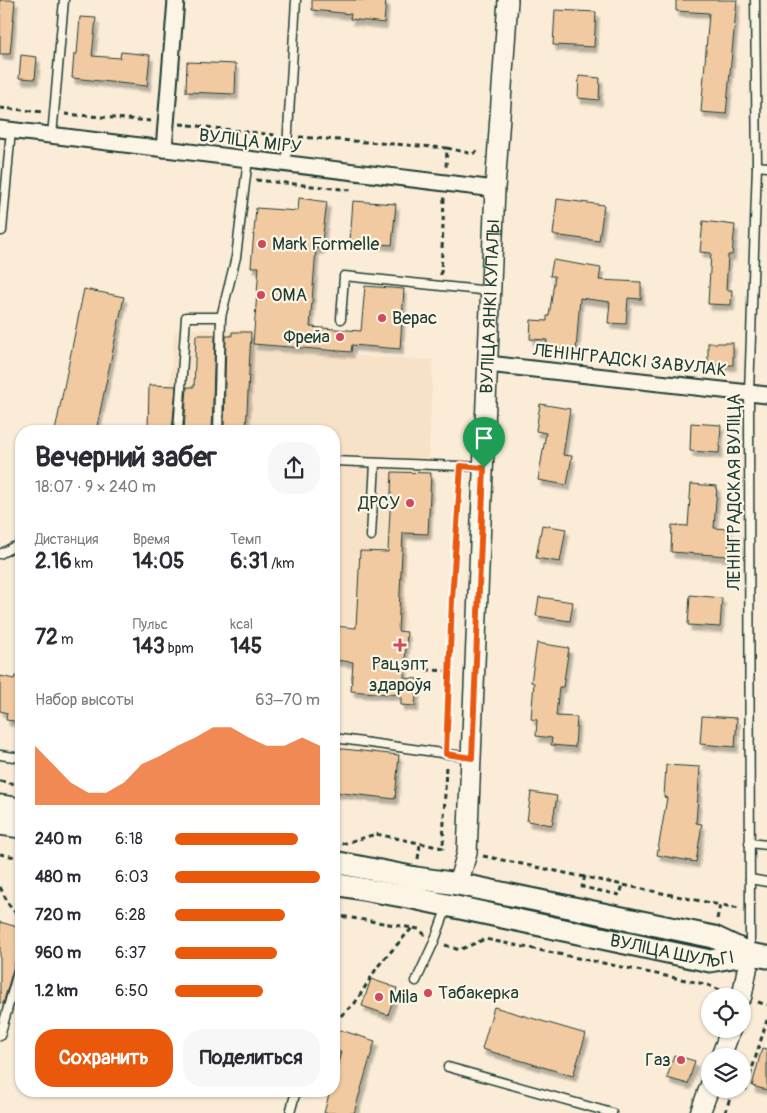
<!DOCTYPE html>
<html lang="ru">
<meta charset="utf-8">
<style>
:root{--surface:#fff;--page:#f7f7f7;--text:#2b2b33;--muted:#7c7c81;--accent:#ea580c}
body{margin:0;font-family:Pangolin,sans-serif;background:var(--page);color:var(--text);height:100vh;display:flex;flex-direction:column;font-size:19px;white-space:nowrap}
*{box-sizing:border-box;margin:0}
p{font-size:16px;color:var(--muted)}
.icon{flex:none;width:28px;height:28px;fill:none;stroke:currentColor;stroke-width:2;stroke-linecap:round;stroke-linejoin:round}
.map{position:relative;flex:1;overflow:hidden}
.side{position:absolute;left:15px;top:425px;width:325px;height:672px;display:flex;flex-direction:column;background:var(--surface);border-radius:20px;box-shadow:0 1px 4px #0004}
.side>*{flex:none}
.buttons{position:absolute;left:701px;top:988px;display:grid;gap:10px}
.buttons a{display:grid;place-items:center;width:50px;height:50px;border-radius:50%;background:var(--surface);box-shadow:0 1px 4px #0004;font-size:25px}
.pin{position:absolute;display:grid;place-items:center;width:42px;height:42px;color:#fff;margin:-51px -21px;border-radius:50% 50% 50% 0;rotate:-45deg;box-shadow:0 0 5px #0007}
.pin .icon{rotate:45deg}
.round{display:grid;place-items:center;flex:none;width:52px;height:52px;border-radius:20px;background:var(--page)}
.overview{display:flex;align-items:center;justify-content:space-between;height:85px;padding:0 20px}
h1{font-size:28px;font-weight:800;line-height:38px}
.stats{display:grid;grid-template-columns:repeat(3,1fr);gap:8px;height:85px;padding:5px 20px}
.stats div{display:grid;align-content:center}
.stats b{font-size:21px;font-weight:800}
.stats small{font-size:14px;font-weight:400}
.stats p{font-size:14px}
.chart{height:140px;padding:10px 20px}
.chart p{display:flex;justify-content:space-between}
.chart svg{width:100%;height:90px;margin-top:5px;fill:var(--accent);opacity:.7}
.primary-button{display:flex;gap:10px;margin-top:auto;padding:10px 20px}
.primary-button a{flex:1;height:58px;border-radius:20px;background:var(--accent);color:#fff;font-size:20px;font-weight:800;line-height:58px;text-align:center}
.primary-button a+a{background:var(--page);color:var(--text)}
ul{padding:0 20px;list-style:none;font-size:16px}
li{display:grid;grid-template-columns:80px 60px 1fr;align-items:center;height:38px}
li i{height:12px;border-radius:6px;background:var(--accent)}
.map>svg:first-child{display:block}
.built{fill:#f8e2c7}
.building{fill:#f2caa1;stroke:#1f3d34;filter:url(#shadow)}
.lines{fill:none;stroke-linecap:round;stroke-linejoin:round}
.service-casing{stroke:#1f3d34;stroke-width:11}
.minor-casing{stroke:#1f3d34;stroke-width:19}
.tertiary-casing{stroke:#1f3d34;stroke-width:22}
.secondary-casing{stroke:#1f3d34;stroke-width:25}
.path{stroke:#1f3d34;stroke-width:3;stroke-dasharray:5 4;stroke-linecap:butt}
.service{stroke:#fcf5e5;stroke-width:8}
.minor{stroke:#fcf5e5;stroke-width:15}
.tertiary{stroke:#fcf5e5;stroke-width:19}
.secondary{stroke:#fcf5e5;stroke-width:21}
.route-casing{stroke:#fff;stroke-width:10}
.route{stroke:#ea580c;stroke-width:6}
.poi-dot{fill:#d1495b;stroke:#fcf5e5;stroke-width:2}
.labels{text-anchor:middle;stroke-width:4.5;stroke-linejoin:round;paint-order:stroke}
.street-label{font-size:18px;fill:#1f3d34;stroke:#fcf5e5}
.poi-label{font-size:18px;fill:#1f3d34;stroke:#fcf5e5;text-anchor:start}
</style>
<div class="map">
<svg width="767" height="1113" viewBox="0 0 767 1113">
<defs>
<filter id="shadow"><feDropShadow dx="3" dy="5.5" stdDeviation="1" flood-color="#0004"/></filter>
</defs>
<rect width="100%" height="100%" fill="#faecd7"/>
<filter id="ink" filterUnits="userSpaceOnUse"><feTurbulence type="fractalNoise" baseFrequency=".02" numOctaves="2"/><feDisplacementMap in="SourceGraphic" scale="10" xChannelSelector="R" yChannelSelector="G"/><feConvolveMatrix kernelMatrix="1 2 1 2 8 2 1 2 1" color-interpolation-filters="sRGB"/></filter>
<g filter="url(#ink)">
<path class="built" d="M182 329 254 330 253 351 433 360 428 473H433L430 538 407 537 405 629 334 624V431H146L149 384H170L174 332Z"/>
<g class="building">
<path d="M0 0H15L10 54H0Z"/>
<path d="M312 0H386L384 23 350 19 351 14 312 10Z"/>
<path d="M676 0H737L726 114 701 112 709 13 676 11Z"/>
<path d="M555 10 596 12 594 47 553 45Z"/>
<path d="M80 17 96 18 92 56 120 58 121 52 150 55 147 86 72 78 74 54H77Z"/>
<path d="M21 55 37 57 35 79 19 78Z"/>
<path d="M187 62 236 64 235 94 186 92Z"/>
<path d="M579 76 600 78 599 100 578 98Z"/>
<path d="M299 198 327 202 321 249 316 248 310 327 361 331 365 286 404 289 400 349 352 345 351 352 253 344 259 267H251L256 208 298 211Z"/>
<path d="M557 199 604 205 599 241 553 235Z"/>
<path d="M353 201 396 204 392 245 350 241Z"/>
<path d="M703 221 735 225 732 255H728L726 290H732L731 305 708 304 711 253 700 252Z"/>
<path d="M553 260 601 268 599 280 641 282V299L628 298 626 324 608 323 610 302 580 298 576 350 546 348 547 340 530 339 531 320 547 321V316H549L555 276H550Z"/>
<path d="M84 289 124 297 96 431H55Z"/>
<path d="M232 332H251L246 431H224L226 336H232Z"/>
<path d="M196 335H215L212 431H184L187 387H194Z"/>
<rect x="708" y="343" width="25" height="22"/>
<path d="M149 385 176 386 172 431H148Z"/>
<path d="M540 404 570 409 563 455 572 456 567 485 538 480 546 433 536 431Z"/>
<path d="M691 423 721 425 719 453 690 451Z"/>
<path d="M392 472 431 473 428 534 403 533 398 631 407 632 404 678 418 679 415 706 401 705V695L351 691 353 662 334 660V626L356 628 360 551 388 552Z"/>
<path d="M691 484 717 486 714 528 730 529 728 556 671 552 672 525 688 526Z"/>
<path d="M542 525 566 529 560 562 536 558Z"/>
<path d="M690 595 722 598 720 627 688 625Z"/>
<path d="M539 597 573 602 570 621 536 616Z"/>
<path d="M537 643 569 648 563 687H559L556 716 577 717 575 747 551 745 552 738 536 736 537 720 531 719 534 683 531 682Z"/>
<path d="M0 676 14 679 15 676 21 677V722L6 720 7 713 0 711Z"/>
<path d="M702 716 737 718 735 747 700 744Z"/>
<path d="M334 748 399 755 395 799 334 792Z"/>
<path d="M666 765 700 767 696 823 702 824 696 862 657 855 667 798 664 797Z"/>
<path d="M531 792 557 796 552 825 527 821Z"/>
<path d="M0 922 21 928V942L3 1004 0 1003Z"/>
<path d="M371 979 397 988 388 1015 362 1006Z"/>
<path d="M494 1007 586 1034 573 1076 482 1049Z"/>
<path d="M334 1028 375 1041 354 1113H324L330 1091H334V1079L341 1052H334Z"/>
<path d="M762 1048 767 1049V1090L752 1086Z"/>
<path d="M674 1055 695 1061 688 1084 667 1078Z"/>
</g>
<g class="lines">
<g class="service-casing">
<g id="service">
<path d="M52 136 64 0"/>
<path d="M286 164 296 0"/>
<path d="M757 166 767 167"/>
<path d="M0 231H2L11 130"/>
<path d="M341 319 344 276 490 291"/>
<path d="M178 431 186 317H221L236 257 248 159"/>
<path d="M218 431 221 317"/>
<path d="M334 461 484 467"/>
<path d="M371 536 375 463"/>
<path d="M0 554 13 547 21 548"/>
<path d="M334 738 470 757"/>
<path d="M0 755 21 758"/>
<path d="M749 843 767 845"/>
<path d="M750 879 767 882"/>
<path d="M750 950 749 392 757 166 755 0"/>
<path d="M416 981 434 942 447 907"/>
<path d="M0 1036 21 961"/>
<path d="M448 1067 612 1113"/>
<path d="M290 1113 296 1091"/>
</g>
</g>
<g class="minor-casing">
<g id="minor">
<path d="M0 129 495 189"/>
<path d="M164 149 176 0"/>
<path d="M488 364 767 395"/>
</g>
</g>
<g class="tertiary-casing">
<g id="tertiary">
<path id="s1" d="M458 884 467 853 495 189 508 0"/>
<path d="M742 996 750 954"/>
<path d="M721 1056 731 1029"/>
<path d="M700 1113 710 1086"/>
</g>
</g>
<g class="secondary-casing">
<g id="secondary">
<path d="M0 806 21 809"/>
<path d="M0 824 21 827"/>
<path d="M334 862 416 878 458 884 714 937 750 954 767 957"/>
<path id="s2" d="M334 884 413 898 710 961 750 954"/>
</g>
</g>
<g class="path">
<path d="M0 108 44 112"/>
<path d="M65 114 151 121"/>
<path d="M180 124 275 135"/>
<path d="M299 137 447 148 446 168"/>
<path d="M447 148 473 154 480 148"/>
<path d="M256 180 351 190"/>
<path d="M441 275 444 199H442"/>
<path d="M408 669 449 671"/>
<path d="M447 743 452 600 460 477"/>
<path d="M0 781 21 785"/>
<path d="M342 844 376 834 443 848 446 764"/>
<path d="M0 854 21 858"/>
<path d="M483 856 720 905"/>
<path d="M418 859 420 844"/>
<path d="M585 876 582 887 620 895 623 884"/>
<path d="M0 887 9 905 21 919"/>
<path d="M334 915 419 929 425 935"/>
<path d="M717 919 720 905 740 908"/>
<path d="M445 945 459 950 485 939 705 984 725 992"/>
<path d="M758 1002 767 1005"/>
<path d="M334 1022 355 1003 378 966 412 928"/>
<path d="M742 1088 746 1089 767 1020"/>
<path d="M725 1113 733 1089"/>
</g>
<use href="#service" class="service"/>
<use href="#minor" class="minor"/>
<use href="#tertiary" class="tertiary"/>
<use href="#secondary" class="secondary"/>
</g>
</g>
<g class="lines" filter="url(#ink)">
<g class="route-casing">
<path id="route" d="M461 466 484 468 472 758 446 754 452 600Z"/>
</g>
<use href="#route" class="route"/>
</g>
<g class="poi-dot">
<circle cx="262" cy="244" r="5"/>
<circle cx="261" cy="295" r="5"/>
<circle cx="382" cy="318" r="5"/>
<circle cx="340" cy="337" r="5"/>
<circle cx="410" cy="503" r="5"/>
<path d="M397.5 637.5h5v5h5v5h-5v5h-5v-5h-5v-5h5z"/>
<circle cx="428" cy="993" r="5"/>
<circle cx="379" cy="997" r="5"/>
<circle cx="681" cy="1060" r="5"/>
</g>
<g class="labels">
<g class="street-label">
<text transform="translate(250 141) rotate(7)" y="6">ВУЛІЦА МІРУ</text>
<text dy="6" stroke="none"><textPath href="#s1" startOffset="579">ВУЛІЦА ЯНКІ КУПАЛЫ</textPath></text>
<text transform="translate(630 360) rotate(6)" y="6">ЛЕНІНГРАДСКІ ЗАВУЛАК</text>
<text transform="translate(734 492) rotate(-90)" y="6">ЛЕНІНГРАДСКАЯ ВУЛІЦА</text>
<text dy="6" stroke="none"><textPath href="#s2" startOffset="345">ВУЛІЦА ШУЛЬГІ</textPath></text>
</g>
<g class="poi-label">
<text x="272" y="250">Mark Formelle</text>
<text x="271" y="301">ОМА</text>
<text x="392" y="324">Верас</text>
<text x="330" y="343" text-anchor="end">Фрейа</text>
<text x="400" y="509" text-anchor="end">ДРСУ</text>
<text x="400" y="670" text-anchor="middle">Рацэпт<tspan x="400" dy="21">здароўя</tspan></text>
<text x="438" y="999">Табакерка</text>
<text x="389" y="1003">Mila</text>
<text x="671" y="1066" text-anchor="end">Газ</text>
</g>
</g>
</svg>
<div class="buttons">
<a><svg class="icon" aria-label="locate" viewBox="0 0 24 24"><circle cx="12" cy="12" r="6"/><path d="M12 2v4M12 18v4M2 12h4M18 12h4"/></svg></a>
<a><svg class="icon" aria-label="layers" viewBox="0 0 24 24"><path d="M12 4l9 5-9 5-9-5zM3 14l9 5 9-5"/></svg></a>
</div>
<div class="pin" style="left:484px;top:468px;background:#1e9e55"><svg class="icon" aria-label="arrive" viewBox="0 0 24 24"><path d="M6 21V4h12l-3 4 3 4H6"/></svg></div>
<section class="side">
<div class="overview"><div><h1>Вечерний забег</h1><p>18:07 · 9 × 240 m</p></div><a class="round"><svg class="icon" aria-label="share" viewBox="0 0 24 24"><path d="M12 15V3M7 8l5-5 5 5M5 13v7h14v-7"/></svg></a></div>
<div class="stats">
<div><p>Дистанция</p><b>2.16<small> km</small></b></div>
<div><p>Время</p><b>14:05</b></div>
<div><p>Темп</p><b>6:31<small> /km</small></b></div>
</div>
<div class="stats">
<div><b>72<small> m</small></b></div>
<div><p>Пульс</p><b>143<small> bpm</small></b></div>
<div><p>kcal</p><b>145</b></div>
</div>
<div class="chart"><p><span>Набор высоты</span>63–70 m</p>
<svg viewBox="0 0 160 44" preserveAspectRatio="none"><path d="M0 44V15L10 24L20 33L30 38L40 38L50 33L60 24L70 20L80 15L90 11L100 6L110 6L120 11L130 15L140 15L150 11L160 15V44z"/></svg>
</div>
<ul>
<li><b>240 m</b>6:18<i style="width:85%"></i></li>
<li><b>480 m</b>6:03<i style="width:100%"></i></li>
<li><b>720 m</b>6:28<i style="width:76%"></i></li>
<li><b>960 m</b>6:37<i style="width:70%"></i></li>
<li><b>1.2 km</b>6:50<i style="width:61%"></i></li>
</ul>
<div class="primary-button"><a>Сохранить</a><a>Поделиться</a></div>
</section>
</div>
